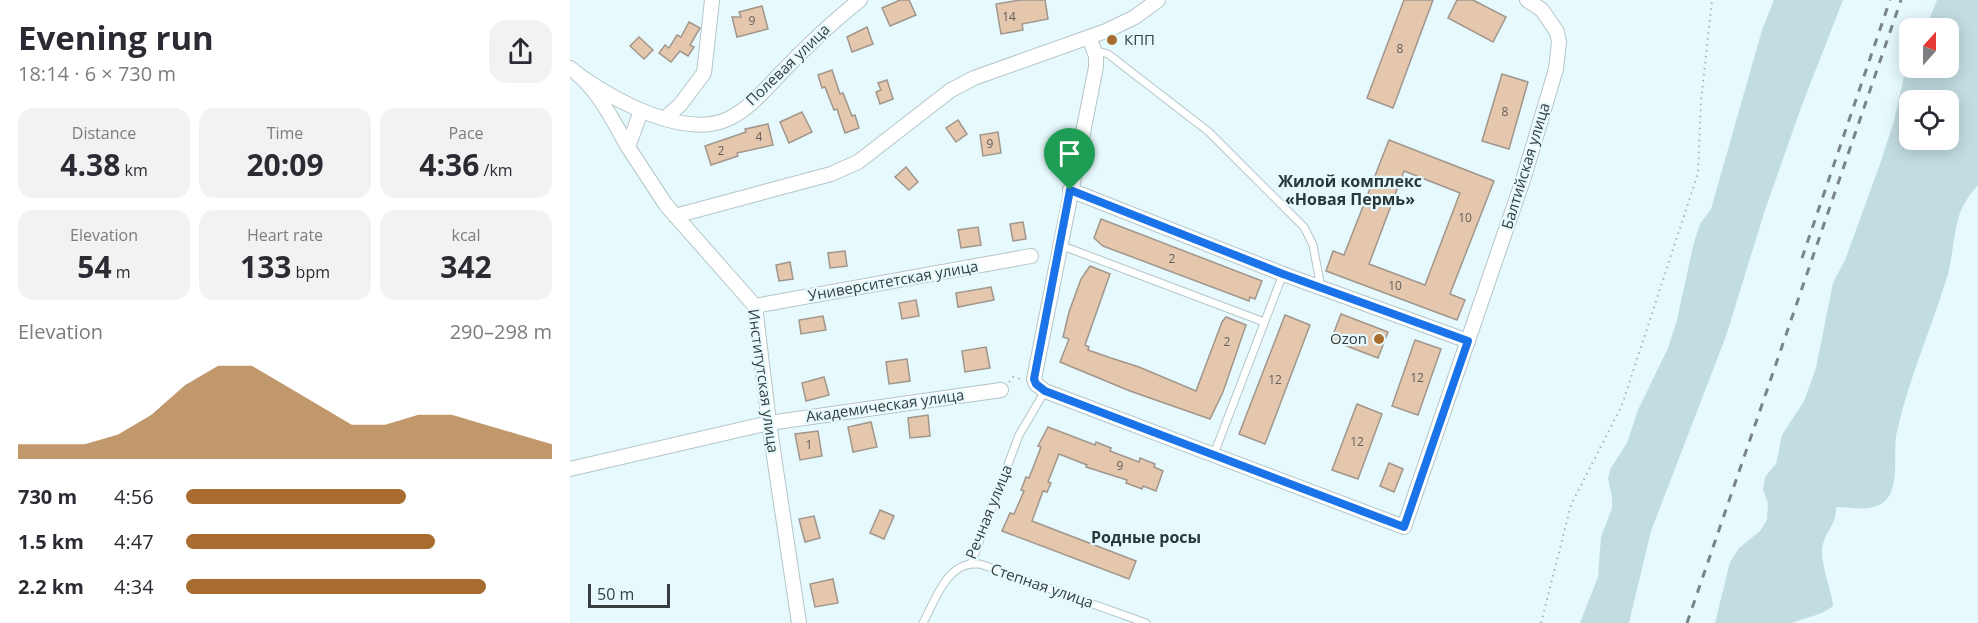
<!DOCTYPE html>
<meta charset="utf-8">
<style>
:root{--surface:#fff;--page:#f2f2f3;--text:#2b2b33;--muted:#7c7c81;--accent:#a86c2e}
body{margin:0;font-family:"Open Sans",sans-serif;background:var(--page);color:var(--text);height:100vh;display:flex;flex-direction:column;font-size:22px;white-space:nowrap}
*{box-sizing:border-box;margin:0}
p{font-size:20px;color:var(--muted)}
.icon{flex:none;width:33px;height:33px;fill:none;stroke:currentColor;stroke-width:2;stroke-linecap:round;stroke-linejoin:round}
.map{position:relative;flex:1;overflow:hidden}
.drawer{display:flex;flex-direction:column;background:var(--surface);width:570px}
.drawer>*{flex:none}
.needle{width:39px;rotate:21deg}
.fabs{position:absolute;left:1329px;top:18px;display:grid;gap:12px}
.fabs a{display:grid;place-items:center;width:60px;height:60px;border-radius:12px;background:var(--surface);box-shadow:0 3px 15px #0003;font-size:30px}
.scale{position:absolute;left:18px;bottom:15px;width:82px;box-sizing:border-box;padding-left:6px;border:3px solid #373e40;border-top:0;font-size:16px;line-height:21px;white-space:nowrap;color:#373e40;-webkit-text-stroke:4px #e6f9fc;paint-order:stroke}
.pin{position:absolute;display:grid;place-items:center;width:51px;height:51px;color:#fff;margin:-62px -26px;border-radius:50% 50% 50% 0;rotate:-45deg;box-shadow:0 0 6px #0007}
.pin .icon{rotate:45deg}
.round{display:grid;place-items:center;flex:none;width:63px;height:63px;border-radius:18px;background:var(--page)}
.overview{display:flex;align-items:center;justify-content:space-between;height:102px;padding:0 18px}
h1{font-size:33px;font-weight:700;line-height:45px}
.figures{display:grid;grid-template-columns:repeat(3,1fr);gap:9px;height:102px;padding:6px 18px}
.figures div{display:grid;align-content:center;border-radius:15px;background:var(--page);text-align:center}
.figures b{font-size:30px;font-weight:700}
.figures small{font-size:16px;font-weight:400}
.figures p{font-size:16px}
.chart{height:168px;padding:12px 18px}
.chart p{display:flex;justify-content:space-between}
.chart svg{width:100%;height:108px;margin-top:6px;fill:var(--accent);opacity:.7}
ul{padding:0 18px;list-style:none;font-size:20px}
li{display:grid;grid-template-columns:96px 72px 1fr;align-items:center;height:45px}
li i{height:15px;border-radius:8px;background:var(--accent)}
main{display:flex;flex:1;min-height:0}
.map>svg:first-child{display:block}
.green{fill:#c2dde2;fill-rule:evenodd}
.building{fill:#e5c7ae;stroke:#a1968c;stroke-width:1.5;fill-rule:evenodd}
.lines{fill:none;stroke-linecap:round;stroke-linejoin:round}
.lane-casing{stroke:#b4c5c8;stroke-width:9}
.street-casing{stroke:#b4c5c8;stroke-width:16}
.path{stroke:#a6b4b7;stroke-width:2;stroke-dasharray:1.5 4.5;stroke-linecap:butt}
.lane{stroke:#fff;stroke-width:7}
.street{stroke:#fff;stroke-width:14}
.rail{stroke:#798487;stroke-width:3;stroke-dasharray:8 8;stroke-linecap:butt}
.route-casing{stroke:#fff;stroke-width:12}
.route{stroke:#1a73e8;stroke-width:8}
.poi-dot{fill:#a86c2e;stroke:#e6f9fc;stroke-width:2}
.labels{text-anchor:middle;stroke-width:4.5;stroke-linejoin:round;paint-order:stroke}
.number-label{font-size:12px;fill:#62605c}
.poi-label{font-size:15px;fill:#373e40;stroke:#e6f9fc;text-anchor:start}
.street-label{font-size:15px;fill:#373e40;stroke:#e6f9fc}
.neighbourhood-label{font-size:16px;font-weight:bold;fill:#2a383a;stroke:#e6f9fc}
</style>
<main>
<section class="drawer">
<div class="overview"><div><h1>Evening run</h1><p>18:14 · 6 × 730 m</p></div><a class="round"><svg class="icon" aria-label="share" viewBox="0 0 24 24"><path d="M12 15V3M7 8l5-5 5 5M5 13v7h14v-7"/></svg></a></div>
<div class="figures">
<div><p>Distance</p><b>4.38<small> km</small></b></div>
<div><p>Time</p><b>20:09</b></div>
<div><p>Pace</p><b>4:36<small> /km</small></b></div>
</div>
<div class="figures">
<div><p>Elevation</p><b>54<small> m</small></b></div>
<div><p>Heart rate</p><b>133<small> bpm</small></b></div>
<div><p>kcal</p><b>342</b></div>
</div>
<div class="chart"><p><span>Elevation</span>290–298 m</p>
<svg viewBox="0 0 160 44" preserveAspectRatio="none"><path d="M0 44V38L10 38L20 38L30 34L40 26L50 14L60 6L70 6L80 14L90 22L100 30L110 30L120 26L130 26L140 30L150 34L160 38V44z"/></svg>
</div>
<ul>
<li><b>730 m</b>4:56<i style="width:60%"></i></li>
<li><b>1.5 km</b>4:47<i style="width:68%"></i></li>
<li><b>2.2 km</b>4:34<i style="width:82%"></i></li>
</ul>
</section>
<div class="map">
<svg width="1408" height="623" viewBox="0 0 1408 623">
<rect width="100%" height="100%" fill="#e6f9fc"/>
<g class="green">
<path d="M1204 0H1273L1232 105 1195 210 1156 336 1081 531 1059 623H1010L1028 577 1031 537 1042 508V497L1038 478 1041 468 1057 443 1068 410 1098 348 1107 320 1123 246 1130 224 1141 209 1192 30Z"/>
<path d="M1367 0H1408V185C1400 194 1393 204 1389 216 1383 235 1383 255 1378 274 1362 327 1339 378 1327 431 1322 452 1331 486 1315 501 1302 513 1281 507 1266 507 1267 526 1253 532 1252 551 1252 570 1261 587 1263 606 1250 617 1237 616 1222 623H1145L1160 562 1169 548 1190 531 1197 520 1198 503 1193 490 1195 477 1206 464 1212 435 1234 401 1246 368 1263 283 1275 260 1309 167 1324 121 1338 58 1339 56 1340 68H1378V28H1356ZM1378 100V140H1340V100Z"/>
</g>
<g class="building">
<path d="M330 0H339L346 15 320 26 312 8Z"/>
<path d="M450 0H475L478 19 452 24 453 30 431 34 426 4Z"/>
<path d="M834 0H863L823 108 797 98Z"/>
<path d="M887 0H903L936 17 923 42 878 18Z"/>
<path d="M192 6 198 29 167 37 162 17H171L169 12Z"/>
<path d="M119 22 130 28 120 45 124 47 118 56 110 51 101 62 89 53 95 45 99 48 107 35 111 37Z"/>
<path d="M297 27 303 44 282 52 277 37Z"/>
<path d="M69 37 83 50 74 59 60 46Z"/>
<path d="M262 70 270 94 273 93 282 116 285 115 289 128 275 133 267 109 264 110 255 87 252 88 248 75Z"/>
<path d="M932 74 958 82 939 149 912 141Z"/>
<path d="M317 80 323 99 310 104 306 92 311 90 308 83Z"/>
<path d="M232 112 242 132 219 143 210 122Z"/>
<path d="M388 120 397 134 386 142 376 128Z"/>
<path d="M198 124 203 145 167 153 168 156 141 165 135 146 176 132 175 129Z"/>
<path d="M428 132 431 153 413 156 410 135Z"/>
<path d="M819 140 924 181 880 294 895 300 887 320 756 271 763 251 774 255ZM834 171 890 193 855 285 799 264Z"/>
<path d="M336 167 348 182 339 190 325 177Z"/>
<path d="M531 219 692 281 685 299 680 297 679 301 533 246 524 238Z"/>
<path d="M453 222 456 239 443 241 440 224Z"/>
<path d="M408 227 411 245 391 248 388 230Z"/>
<path d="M275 251 277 266 260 268 258 253Z"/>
<path d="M220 262 223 279 209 281 206 265Z"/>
<path d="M520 266 540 274 515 345 519 347 518 350 541 358 569 367 626 391 652 322 656 317 676 325 653 392 640 419 560 391 490 362 499 339 493 337 499 312 511 279Z"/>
<path d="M421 287 424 300 388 307 386 293Z"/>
<path d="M346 300 349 316 332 319 329 303Z"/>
<path d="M771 314 818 332 808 358 761 340Z"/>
<path d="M715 315 740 325 695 444 669 434Z"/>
<path d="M253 316 256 330 231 334 229 320Z"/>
<path d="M845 340 871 349 848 415 822 406Z"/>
<path d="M416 347 420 368 395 372 392 351Z"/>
<path d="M337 359 340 381 319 384 316 362Z"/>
<path d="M254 377 259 395 236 401 232 383Z"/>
<path d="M787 404 812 414 788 479 762 470Z"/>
<path d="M358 415 360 436 340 438 338 418Z"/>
<path d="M301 422 307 447 283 452 278 427Z"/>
<path d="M478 427 525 445 526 442 541 448 540 451 569 462 570 458 585 464 584 467 593 471 586 491 573 486 572 489 556 483 557 480 516 467 517 465 489 454 478 482 481 483 477 492 473 491 462 521 566 561 559 579 432 531 440 513 444 514 454 491 451 490 456 477 459 478 471 447 468 446Z"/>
<path d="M248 431 252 456 230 460 225 434Z"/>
<path d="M819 463 833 469 824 492 810 486Z"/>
<path d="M310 510 324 516 314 539 300 533Z"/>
<path d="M244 516 250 538 235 542 229 519Z"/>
<path d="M263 579 268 603 245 607 240 584Z"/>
</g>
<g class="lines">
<g class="lane-casing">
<g id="lane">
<path d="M524 50 538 54 639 132 734 227 743 245 751 288"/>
<path d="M490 245 694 322"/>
<path d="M644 454 713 274"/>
<path d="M401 564H410L576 623"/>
<path d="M353 623C364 603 375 567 401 564L449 435 475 391"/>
</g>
</g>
<g class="street-casing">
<g id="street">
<path d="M519 37 526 56V67L464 379 466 384 475 391 834 527 954 177 986 69 989 42 987 32 972 10 957 0"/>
<path d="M0 68C27 87 42 119 58 147"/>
<path d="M10 76C46 101 114 139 158 119 180 109 196 88 213 71 237 46 262 22 290 0"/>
<path d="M71 111 58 147 96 205 185 306 199 423 229 623"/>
<path d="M95 118 110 105 134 73 142 0"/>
<path d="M500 190 713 274 898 341"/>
<path d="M105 216 261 174 288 162 381 90 404 78 536 31 565 17 588 0"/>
<path d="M185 306 461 256"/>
<path d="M0 469 199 423 431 390"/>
</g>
</g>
<g class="path">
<path d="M439 382 443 377 451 379"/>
<path d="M971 623 1001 505 1052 405 1128 173 1131 101 1142 0"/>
</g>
<use href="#lane" class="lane"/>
<use href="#street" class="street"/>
<g class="rail">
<path d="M1232 258 1320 0"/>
<path d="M1117 623 1331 0"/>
</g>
</g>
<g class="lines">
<g class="route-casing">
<path id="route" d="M500 190 713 274 898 341 834 527 475 391 466 384 464 379Z"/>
</g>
<use href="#route" class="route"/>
</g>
<g class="poi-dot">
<circle cx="542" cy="40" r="6"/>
<circle cx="809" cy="339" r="6"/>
</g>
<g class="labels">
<g class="number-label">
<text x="439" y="21">14</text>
<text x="182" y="25">9</text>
<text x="830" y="53">8</text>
<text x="935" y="116">8</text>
<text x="189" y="141">4</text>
<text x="420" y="148">9</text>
<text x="151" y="155">2</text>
<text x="895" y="222">10</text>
<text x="602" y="263">2</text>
<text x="825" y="290">10</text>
<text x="657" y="346">2</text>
<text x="847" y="382">12</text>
<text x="705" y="384">12</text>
<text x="787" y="446">12</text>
<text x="239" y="449">1</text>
<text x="550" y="470">9</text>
</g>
<g class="poi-label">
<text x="554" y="45">КПП</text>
<text x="797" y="344" text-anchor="end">Ozon</text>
</g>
<g class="street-label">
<text transform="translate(218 65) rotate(-44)" y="5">Полевая улица</text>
<text transform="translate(956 166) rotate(-73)" y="5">Балтийская улица</text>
<text transform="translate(323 281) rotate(-10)" y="5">Университетская улица</text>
<text transform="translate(193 381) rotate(82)" y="5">Институтская улица</text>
<text transform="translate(315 406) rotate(-8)" y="5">Академическая улица</text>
<text transform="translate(419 512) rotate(-68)" y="5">Речная улица</text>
<text transform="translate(472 586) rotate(19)" y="5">Степная улица</text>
</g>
<g class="neighbourhood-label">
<text x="780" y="187">Жилой комплекс<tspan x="780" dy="18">«Новая Пермь»</tspan></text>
<text x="576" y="543">Родные росы</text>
</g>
</g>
</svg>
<div class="fabs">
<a><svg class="needle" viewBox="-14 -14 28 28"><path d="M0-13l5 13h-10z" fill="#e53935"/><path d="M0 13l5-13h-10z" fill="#7c7c81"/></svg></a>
<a><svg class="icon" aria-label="locate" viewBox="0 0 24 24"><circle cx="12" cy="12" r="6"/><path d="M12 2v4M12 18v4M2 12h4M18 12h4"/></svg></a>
</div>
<div class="scale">50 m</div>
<div class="pin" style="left:500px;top:190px;background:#1e9e55"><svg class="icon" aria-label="arrive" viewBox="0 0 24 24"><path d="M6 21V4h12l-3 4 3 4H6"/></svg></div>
</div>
</main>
